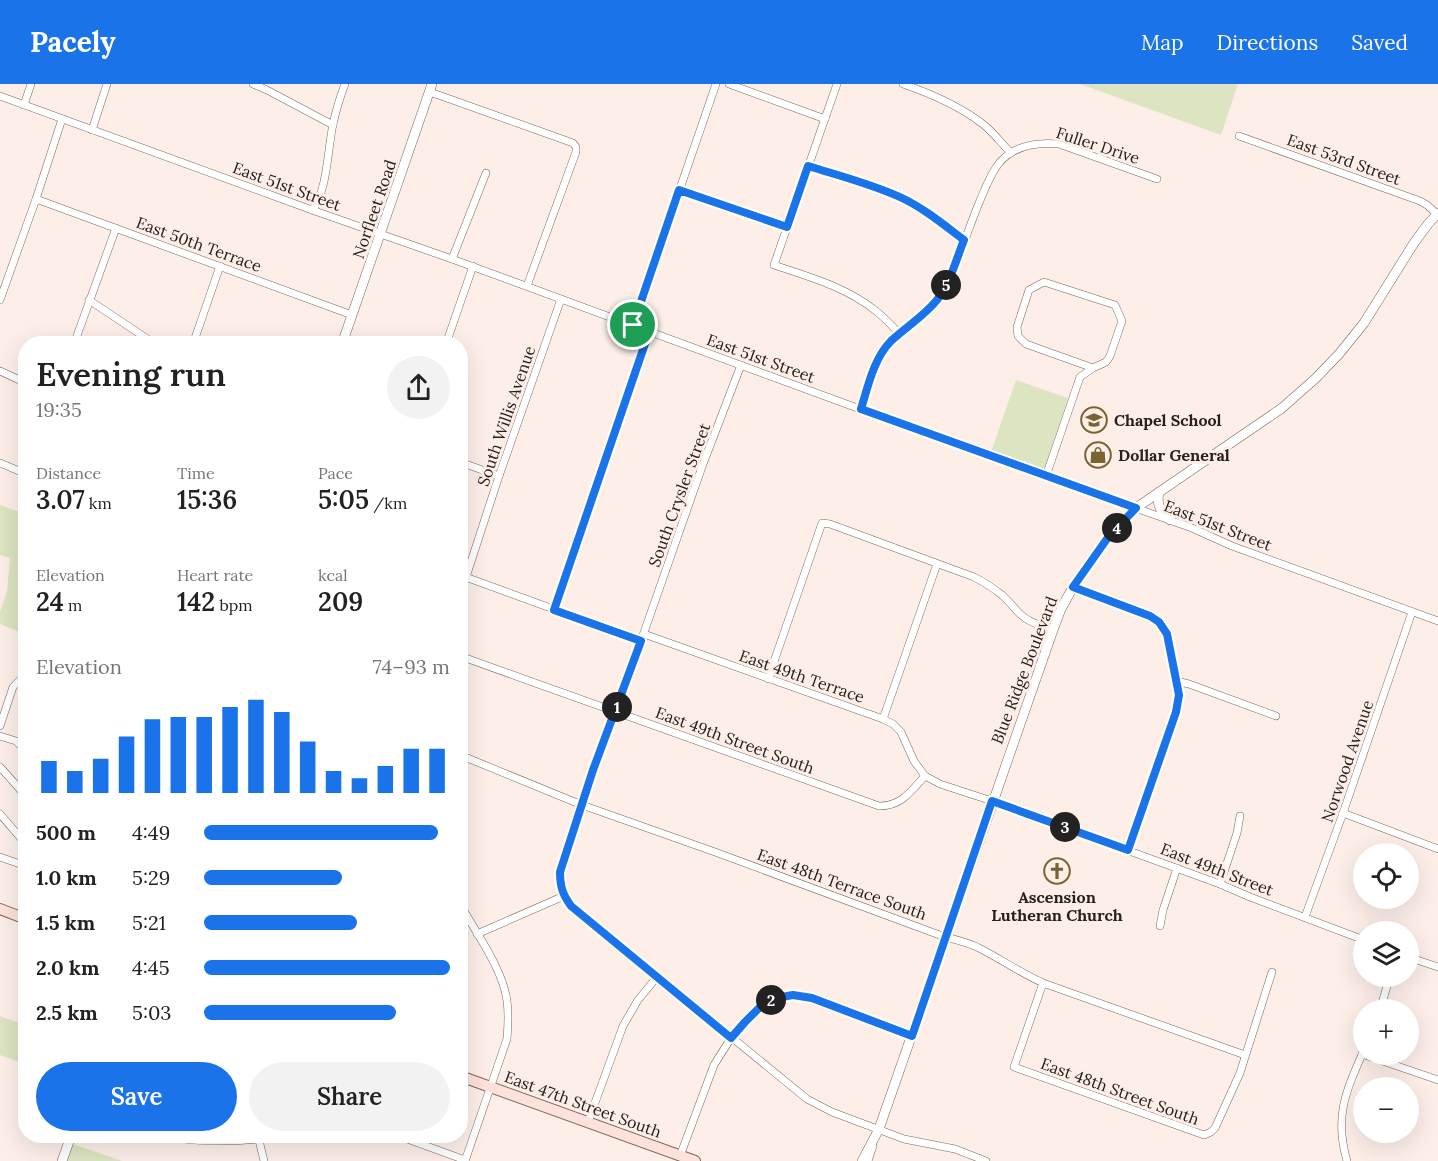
<!DOCTYPE html>
<meta charset="utf-8">
<style>
:root{--surface:#fff;--page:#f2f2f2;--text:#222;--muted:#767676;--accent:#1a73e8}
body{margin:0;font-family:Lora,serif;background:var(--page);color:var(--text);height:100vh;display:flex;flex-direction:column;font-size:22px;white-space:nowrap}
*{box-sizing:border-box;margin:0}
p{font-size:20px;color:var(--muted)}
.icon{flex:none;width:33px;height:33px;fill:none;stroke:currentColor;stroke-width:2;stroke-linecap:round;stroke-linejoin:round}
.map{position:relative;flex:1;overflow:hidden}
.sheet{position:absolute;left:18px;top:252px;width:450px;height:807px;display:flex;flex-direction:column;background:var(--surface);border-radius:24px;box-shadow:0 6px 24px #0002}
.sheet>*{flex:none}
.controls{position:absolute;left:1353px;top:759px;display:grid;gap:12px}
.controls a{display:grid;place-items:center;width:66px;height:66px;border-radius:50%;background:var(--surface);box-shadow:0 6px 24px #0002;font-size:30px}
.pin{position:absolute;display:grid;place-items:center;width:51px;height:51px;color:#fff;margin:-26px;border:3px solid #fff;border-radius:50%;box-shadow:0 2px 6px #0007}
.km{position:absolute;width:30px;height:30px;margin:-15px;border-radius:50%;background:#222;color:#fff;font-size:16px;line-height:30px;text-align:center}
.round{display:grid;place-items:center;flex:none;width:63px;height:63px;border-radius:32px;background:var(--page)}
.overview{display:flex;align-items:center;justify-content:space-between;height:102px;padding:0 18px}
h1{font-size:33px;font-weight:600;line-height:45px}
.metrics{display:grid;grid-template-columns:repeat(3,1fr);gap:9px;height:102px;padding:6px 18px}
.metrics div{display:grid;align-content:center}
.metrics b{font-size:26px;font-weight:600}
.metrics small{font-size:16px;font-weight:400}
.metrics p{font-size:16px}
.chart{height:168px;padding:12px 18px}
.chart p{display:flex;justify-content:space-between}
.chart svg{width:100%;height:108px;margin-top:6px;stroke:var(--accent);stroke-width:6}
.primary-button{display:flex;gap:12px;margin-top:auto;padding:12px 18px}
.primary-button a{flex:1;height:69px;border-radius:36px;background:var(--accent);color:#fff;font-size:24px;font-weight:600;line-height:69px;text-align:center}
.primary-button a+a{background:var(--page);color:var(--text)}
ul{padding:0 18px;list-style:none;font-size:20px}
li{display:grid;grid-template-columns:96px 72px 1fr;align-items:center;height:45px}
li i{height:15px;border-radius:8px;background:var(--accent)}
header{display:flex;align-items:center;gap:36px;box-sizing:border-box;height:84px;padding:0 30px;background:var(--accent);color:#fff}
header strong{font-size:28px}
nav{display:flex;gap:33px;margin-inline-start:auto;font-size:21px}
.map>svg:first-child{display:block}
.green{fill:#dce4c2}
.lines{fill:none;stroke-linecap:round;stroke-linejoin:round}
.minor-casing{stroke:#7a665c;stroke-width:8}
.tertiary-casing{stroke:#7a665c;stroke-width:10}
.secondary-casing{stroke:#7a665c;stroke-width:12}
.minor{stroke:#fff;stroke-width:7}
.tertiary{stroke:#fff;stroke-width:9}
.secondary{stroke:#fde2db;stroke-width:10}
.route-casing{stroke:#fff;stroke-width:12}
.route{stroke:#1a73e8;stroke-width:8}
.labels{text-anchor:middle;stroke-width:6;stroke-linejoin:round;paint-order:stroke}
.street-label{font-size:16px;fill:#28201c;stroke:#fdefe8}
.poi-label{font-size:16px;font-weight:bold;fill:#28201c;stroke:#fdefe8;text-anchor:start}
</style>
<header>
<strong>Pacely</strong>
<nav><a>Map</a><a>Directions</a><a>Saved</a></nav>
</header>
<div class="map">
<svg width="1438" height="1077" viewBox="0 0 1438 1077">
<rect width="100%" height="100%" fill="#fdefe8"/>
<g class="green">
<path d="M1080 0H1238L1221 51Z"/>
<path d="M1016 296 1068 314 1045 383 1042 386 1038 385 991 368Z"/>
<path d="M0 421 25 430V550L0 540V528L7 507 10 474 0 471Z"/>
<path d="M0 932 25 941V980L0 971Z"/>
<path d="M73 1060 122 1077H66Z"/>
</g>
<g class="lines">
<g class="minor-casing">
<g id="minor">
<path d="M253 0 267 6 333 41"/>
<path d="M729 0 825 35"/>
<path d="M837 0 774 181C810 193 846 203 876 227 885 234 892 242 900 250"/>
<path d="M903 0C932 10 960 22 984 41 994 49 1002 60 1011 69"/>
<path d="M430 8 573 59 576 63V68L527 202"/>
<path d="M0 12 312 126 452 175 977 368 1192 444 1232 462 1438 537"/>
<path d="M24 21 31 0"/>
<path d="M92 46 107 0"/>
<path d="M1239 52 1420 117 1427 121 1437 130"/>
<path d="M808 82C840 92 872 100 902 114 925 125 944 141 964 156"/>
<path d="M679 106 787 143"/>
<path d="M36 115 352 231"/>
<path d="M312 126C327 110 328 63 333 40 336 27 340 13 345 0"/>
<path d="M452 175 486 89"/>
<path d="M0 216 36 115 62 35"/>
<path d="M89 216 155 260"/>
<path d="M633 241 716 0"/>
<path d="M74 260 116 144"/>
<path d="M193 260 220 182"/>
<path d="M446 260 473 182"/>
<path d="M741 281 703 380 641 557 593 686 560 788C560 803 563 811 571 822L807 1015 832 1028 904 1055 955 1065 986 1077"/>
<path d="M0 287 26 299"/>
<path d="M861 325C868 302 873 276 890 258 893 255 897 252 900 249 914 238 930 227 940 211 956 185 967 148 979 119 985 105 990 90 1000 78 1015 61 1037 58 1059 60L1157 95"/>
<path d="M460 378 499 392"/>
<path d="M0 379 26 390"/>
<path d="M1046 392 1080 293 1093 284 1106 278 1110 272 1122 237 1115 221 1044 198 1029 206 1017 243 1018 252 1026 260 1093 284"/>
<path d="M460 491 641 557"/>
<path d="M466 493 499 392 561 215"/>
<path d="M1073 503 1150 532 1159 538 1167 550 1176 597 1189 600 1276 632"/>
<path d="M554 526 649 248"/>
<path d="M644 550 883 635 893 640 901 648 914 677 925 692 940 700 992 717 1220 800 1250 813 1364 856"/>
<path d="M460 572 879 722C902 722 911 707 925 692"/>
<path d="M768 595 822 439 830 440 974 493C984 498 993 504 1002 511 1008 516 1013 523 1019 529 1028 538 1041 542 1053 546"/>
<path d="M883 635 937 480"/>
<path d="M0 642 13 603 26 590"/>
<path d="M0 652 16 657 26 667"/>
<path d="M460 671 582 721 715 768 945 853C958 856 970 859 981 865 1002 876 1021 889 1043 899L1245 971"/>
<path d="M0 683 26 712"/>
<path d="M1343 729 1438 765"/>
<path d="M0 730 25 759 21 781"/>
<path d="M1128 766 1176 628 1179 611 1176 597"/>
<path d="M0 773 26 782"/>
<path d="M1220 800 1237 749 1240 732"/>
<path d="M460 820C476 849 503 885 507 917 509 930 508 942 507 955L465 1077"/>
<path d="M1305 833 1343 729 1412 528"/>
<path d="M1160 842 1163 826 1177 784"/>
<path d="M477 850 564 812"/>
<path d="M1408 873 1438 883"/>
<path d="M1043 899 1014 983 1204 1051 1211 1048 1215 1044 1240 989 1272 888"/>
<path d="M1380 926 1390 892"/>
<path d="M1362 970 1438 996"/>
<path d="M588 1038 623 942 638 916 657 893"/>
<path d="M167 1052C198 1060 250 1057 281 1052"/>
<path d="M258 1052 264 1077"/>
<path d="M399 1052 465 1076"/>
<path d="M680 1072 714 981 731 954 745 937 762 922 776 914 793 911 812 914 912 952"/>
<path d="M868 1077 873 1062"/>
<path d="M1347 1077C1334 1032 1346 1007 1364 966"/>
</g>
</g>
<g class="tertiary-casing">
<g id="tertiary">
<path d="M342 260 432 0"/>
<path d="M1159 408C1156 421 1161 428 1170 436"/>
<path d="M62 1077 71 1052"/>
<path d="M862 1077 879 1045 1053 546 1061 525 1073 503 1089 479 1109 452 1136 424 1282 324 1316 294 1339 270 1364 239 1414 159 1428 140 1438 129"/>
</g>
</g>
<g class="secondary-casing">
<g id="secondary">
<path d="M0 825 26 835"/>
<path d="M460 992 695 1077"/>
</g>
</g>
<use href="#minor" class="minor"/>
<use href="#tertiary" class="tertiary"/>
<use href="#secondary" class="secondary"/>
</g>
<g class="lines">
<g class="route-casing">
<path id="route" d="M808 82C840 92 872 100 902 114 925 125 944 141 964 156 956 176 950 199 937 216 924 232 906 243 891 257 874 274 868 302 861 325L1136 424 1109 452 1073 503 1150 532 1159 538 1167 550 1179 611 1176 628 1128 766 992 717 912 952 812 914 793 911 776 914 762 921 745 938 731 954 571 822C563 811 560 803 560 788L593 686 641 557 554 526 649 248 633 241 679 106 787 143Z"/>
</g>
<use href="#route" class="route"/>
</g>
<defs>
<g id="school-ring" transform="scale(1.35)"><circle r="9.5" fill="#fdefe8" stroke="#786433" stroke-width="1.5"/><path d="M0-5L7-2L0 1L-7-2ZM-4 1L0 2.5L4 1V4Q0 6-4 4Z" fill="#786433"/></g>
<g id="shop-ring" transform="scale(1.35)"><circle r="9.5" fill="#fdefe8" stroke="#786433" stroke-width="1.5"/><path d="M-5-2.5h2.3a2.7 3.5 0 0 1 5.4 0H5L5.5 6h-11ZM-1.5-2.5h3a1.5 2.3 0 0 0-3 0Z" fill="#786433"/></g>
<g id="church-ring" transform="scale(1.35)"><circle r="9.5" fill="#fdefe8" stroke="#786433" stroke-width="1.5"/><path d="M-1.2-6h2.4v3.5h3.3v2.4h-3.3V6h-2.4V-.1h-3.3v-2.4h3.3Z" fill="#786433"/></g>
</defs>
<g fill-rule="evenodd">
<use href="#school-ring" x="1094" y="336"/>
<use href="#shop-ring" x="1098" y="371"/>
<use href="#church-ring" x="1057" y="787"/>
</g>
<g class="labels">
<g class="street-label">
<text transform="translate(1098 61) rotate(18)" y="6">Fuller Drive</text>
<text transform="translate(1344 75) rotate(20)" y="6">East 53rd Street</text>
<text transform="translate(287 102) rotate(20)" y="6">East 51st Street</text>
<text transform="translate(374 125) rotate(-71)" y="6">Norfleet Road</text>
<text transform="translate(199 160) rotate(20)" y="6">East 50th Terrace</text>
<text transform="translate(761 274) rotate(20)" y="6">East 51st Street</text>
<text transform="translate(506 332) rotate(-71)" y="6">South Willis Avenue</text>
<text transform="translate(679 411) rotate(-70)" y="6">South Crysler Street</text>
<text transform="translate(1218 441) rotate(21)" y="6">East 51st Street</text>
<text transform="translate(1024 586) rotate(-69)" y="6">Blue Ridge Boulevard</text>
<text transform="translate(802 592) rotate(19)" y="6">East 49th Terrace</text>
<text transform="translate(735 656) rotate(20)" y="6">East 49th Street South</text>
<text transform="translate(1347 677) rotate(-71)" y="6">Norwood Avenue</text>
<text transform="translate(1217 785) rotate(21)" y="6">East 49th Street</text>
<text transform="translate(842 800) rotate(20)" y="6">East 48th Terrace South</text>
<text transform="translate(1120 1007) rotate(20)" y="6">East 48th Street South</text>
<text transform="translate(583 1020) rotate(20)" y="6">East 47th Street South</text>
</g>
<g class="poi-label">
<text x="1114" y="342">Chapel School</text>
<text x="1118" y="377">Dollar General</text>
<text x="1057" y="819" text-anchor="middle">Ascension<tspan x="1057" dy="18">Lutheran Church</tspan></text>
</g>
</g>
</svg>
<div class="controls">
<a><svg class="icon" aria-label="locate" viewBox="0 0 24 24"><circle cx="12" cy="12" r="6"/><path d="M12 2v4M12 18v4M2 12h4M18 12h4"/></svg></a>
<a><svg class="icon" aria-label="layers" viewBox="0 0 24 24"><path d="M12 4l9 5-9 5-9-5zM3 14l9 5 9-5"/></svg></a>
<a>+</a>
<a>−</a>
</div>
<div class="pin" style="left:633px;top:241px;background:#1e9e55"><svg class="icon" aria-label="arrive" viewBox="0 0 24 24"><path d="M6 21V4h12l-3 4 3 4H6"/></svg></div>
<b class="km" style="left:617px;top:623px">1</b>
<b class="km" style="left:771px;top:916px">2</b>
<b class="km" style="left:1065px;top:743px">3</b>
<b class="km" style="left:1117px;top:444px">4</b>
<b class="km" style="left:946px;top:201px">5</b>
<section class="sheet">
<div class="overview"><div><h1>Evening run</h1><p>19:35</p></div><a class="round"><svg class="icon" aria-label="share" viewBox="0 0 24 24"><path d="M12 15V3M7 8l5-5 5 5M5 13v7h14v-7"/></svg></a></div>
<div class="metrics">
<div><p>Distance</p><b>3.07<small> km</small></b></div>
<div><p>Time</p><b>15:36</b></div>
<div><p>Pace</p><b>5:05<small> /km</small></b></div>
</div>
<div class="metrics">
<div><p>Elevation</p><b>24<small> m</small></b></div>
<div><p>Heart rate</p><b>142<small> bpm</small></b></div>
<div><p>kcal</p><b>209</b></div>
</div>
<div class="chart"><p><span>Elevation</span>74–93 m</p>
<svg viewBox="0 0 160 44" preserveAspectRatio="none"><path d="M5 44V31M15 44V35M25 44V30M35 44V21M45 44V14M55 44V13M65 44V13M75 44V9M85 44V6M95 44V11M105 44V23M115 44V35M125 44V38M135 44V33M145 44V26M155 44V26"/></svg>
</div>
<ul>
<li><b>500 m</b>4:49<i style="width:95%"></i></li>
<li><b>1.0 km</b>5:29<i style="width:56%"></i></li>
<li><b>1.5 km</b>5:21<i style="width:62%"></i></li>
<li><b>2.0 km</b>4:45<i style="width:100%"></i></li>
<li><b>2.5 km</b>5:03<i style="width:78%"></i></li>
</ul>
<div class="primary-button"><a>Save</a><a>Share</a></div>
</section>
</div>
